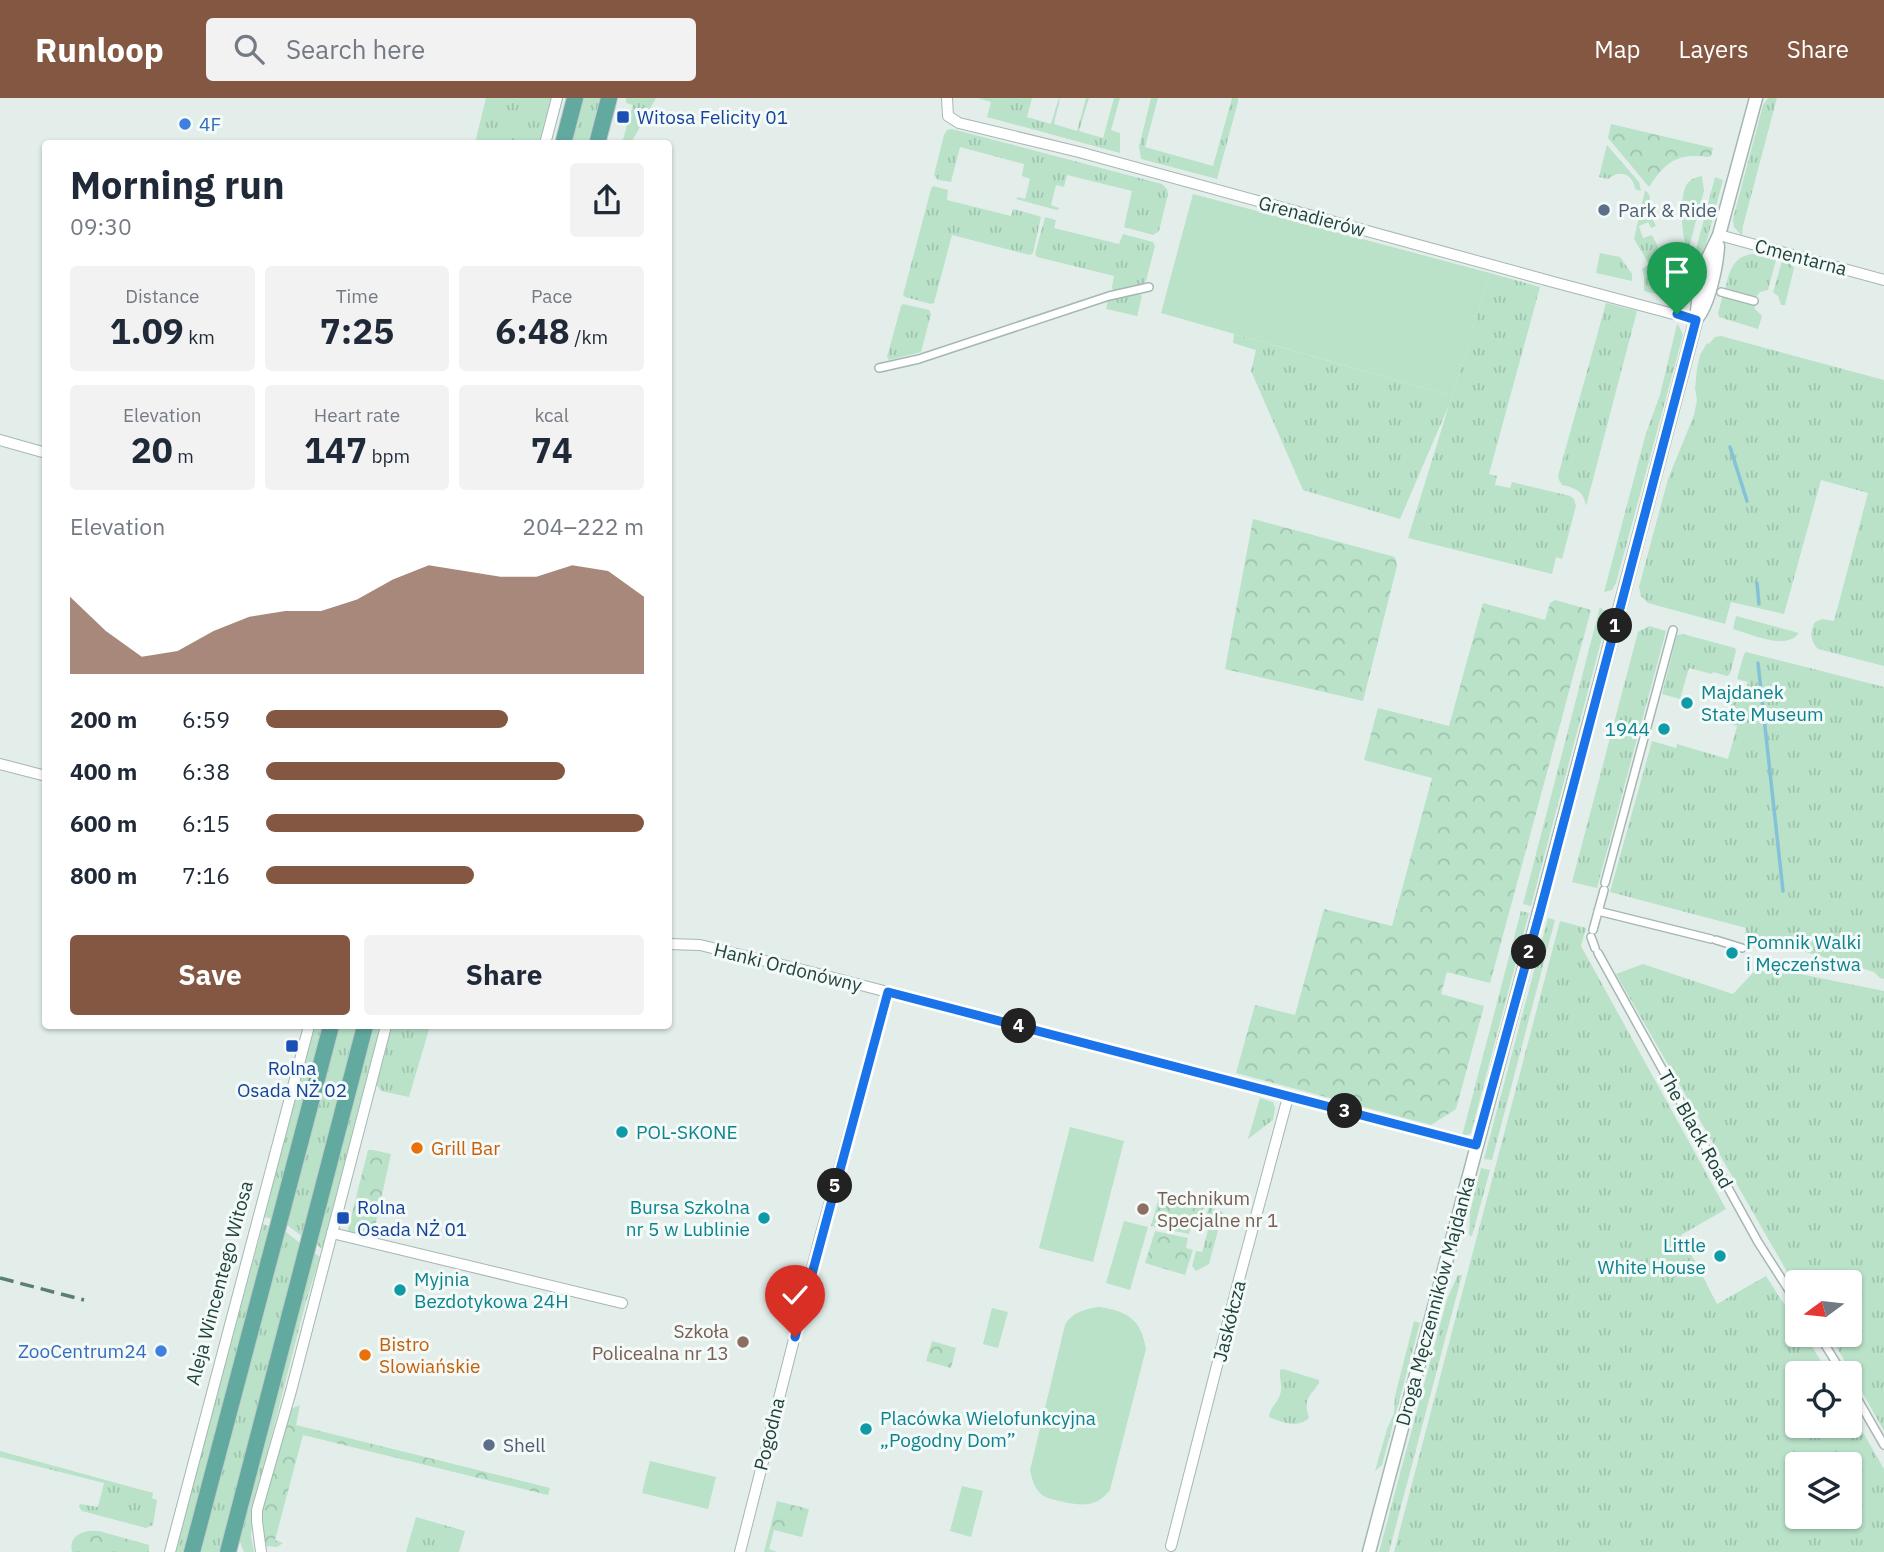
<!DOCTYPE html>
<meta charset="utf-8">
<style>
:root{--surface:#fff;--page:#f2f2f3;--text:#1f2937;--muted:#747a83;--accent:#845742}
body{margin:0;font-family:"IBM Plex Sans",sans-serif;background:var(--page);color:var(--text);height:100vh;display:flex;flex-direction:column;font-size:26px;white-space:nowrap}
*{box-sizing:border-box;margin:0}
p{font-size:23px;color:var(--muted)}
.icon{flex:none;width:38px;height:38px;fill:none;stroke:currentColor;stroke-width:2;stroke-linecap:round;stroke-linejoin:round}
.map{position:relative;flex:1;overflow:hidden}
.drawer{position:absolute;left:42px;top:42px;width:630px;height:889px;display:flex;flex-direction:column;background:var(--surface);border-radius:7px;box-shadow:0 2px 5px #0004}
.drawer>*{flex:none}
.needle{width:46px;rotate:255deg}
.buttons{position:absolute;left:1785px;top:1172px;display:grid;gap:14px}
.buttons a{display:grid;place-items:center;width:77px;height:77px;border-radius:7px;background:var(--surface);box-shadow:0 2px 5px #0004;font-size:35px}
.pin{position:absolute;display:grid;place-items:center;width:60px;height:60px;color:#fff;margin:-72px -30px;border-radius:50% 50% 50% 0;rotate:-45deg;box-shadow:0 0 7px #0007}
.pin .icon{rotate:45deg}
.km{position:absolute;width:35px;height:35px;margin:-18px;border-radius:50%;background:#222;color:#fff;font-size:19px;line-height:35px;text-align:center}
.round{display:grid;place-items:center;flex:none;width:74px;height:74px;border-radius:7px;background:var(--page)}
.overview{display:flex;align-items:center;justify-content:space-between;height:119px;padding:0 28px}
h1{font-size:38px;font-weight:700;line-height:52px}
.figures{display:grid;grid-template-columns:repeat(3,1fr);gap:10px;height:119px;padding:7px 28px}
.figures div{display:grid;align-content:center;border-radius:7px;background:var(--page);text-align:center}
.figures b{font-size:35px;font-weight:700}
.figures small{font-size:19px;font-weight:400}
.figures p{font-size:19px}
.chart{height:196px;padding:14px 28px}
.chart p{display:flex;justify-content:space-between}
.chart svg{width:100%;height:126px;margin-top:7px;fill:var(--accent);opacity:.7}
.primary-button{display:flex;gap:14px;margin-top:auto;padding:14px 28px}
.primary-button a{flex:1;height:80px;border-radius:7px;background:var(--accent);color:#fff;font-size:28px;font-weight:700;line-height:80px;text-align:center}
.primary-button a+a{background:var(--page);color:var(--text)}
ul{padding:0 28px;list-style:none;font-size:23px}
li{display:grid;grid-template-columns:112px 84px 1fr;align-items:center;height:52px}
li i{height:18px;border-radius:9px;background:var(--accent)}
header{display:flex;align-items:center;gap:42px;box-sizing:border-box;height:98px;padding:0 35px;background:var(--accent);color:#fff}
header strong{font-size:33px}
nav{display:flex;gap:38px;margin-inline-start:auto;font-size:24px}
.search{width:490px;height:63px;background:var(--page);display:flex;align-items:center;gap:18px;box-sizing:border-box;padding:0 24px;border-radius:7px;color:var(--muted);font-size:26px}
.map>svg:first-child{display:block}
.grass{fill:url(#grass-tufts);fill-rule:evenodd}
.forest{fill:url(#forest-crowns)}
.pitch{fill:#b9e2c9}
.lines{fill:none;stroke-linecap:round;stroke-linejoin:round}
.stream{stroke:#85c2d9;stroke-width:3.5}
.pedestrian-casing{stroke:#a5b7b3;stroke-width:10}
.minor-casing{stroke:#a5b7b3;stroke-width:12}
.tertiary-casing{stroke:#a5b7b3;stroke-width:15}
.primary-casing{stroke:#c1cac9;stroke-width:18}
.pedestrian{stroke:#fff;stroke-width:7}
.minor{stroke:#fff;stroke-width:10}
.tertiary{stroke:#fff;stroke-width:12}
.primary{stroke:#62a99f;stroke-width:16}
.rail{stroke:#5b7d78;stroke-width:3.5;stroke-dasharray:14 7;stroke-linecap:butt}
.route-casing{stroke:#fff;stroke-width:14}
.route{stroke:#1a73e8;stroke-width:9}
.transit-dot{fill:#1a4fb4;stroke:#f4faf8;stroke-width:2.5}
.shop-dot{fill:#3f7fe0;stroke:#f4faf8;stroke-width:2.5}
.service-dot{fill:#5c6f8a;stroke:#f4faf8;stroke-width:2.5}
.culture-dot{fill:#0f9aa8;stroke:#f4faf8;stroke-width:2.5}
.food-dot{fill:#e8710a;stroke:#f4faf8;stroke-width:2.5}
.education-dot{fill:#8d6e63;stroke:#f4faf8;stroke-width:2.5}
.labels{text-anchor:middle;stroke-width:6;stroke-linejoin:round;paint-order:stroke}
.transit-label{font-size:19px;fill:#164399;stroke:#f4faf8;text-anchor:start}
.shop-label{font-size:19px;fill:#366cbe;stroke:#f4faf8;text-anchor:start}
.service-label{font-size:19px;fill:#4e5e75;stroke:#f4faf8;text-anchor:start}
.street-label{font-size:19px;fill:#20423d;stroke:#f4faf8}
.culture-label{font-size:19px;fill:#0d838f;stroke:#f4faf8;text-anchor:start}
.food-label{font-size:19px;fill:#c56008;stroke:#f4faf8;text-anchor:start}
.education-label{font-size:19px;fill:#785e54;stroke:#f4faf8;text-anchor:start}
</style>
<header>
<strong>Runloop</strong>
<div class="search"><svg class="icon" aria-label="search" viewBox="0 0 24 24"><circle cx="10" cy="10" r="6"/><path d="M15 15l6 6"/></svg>Search here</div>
<nav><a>Map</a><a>Layers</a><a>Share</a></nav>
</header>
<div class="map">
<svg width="1884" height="1454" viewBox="0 0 1884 1454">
<defs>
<pattern id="grass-tufts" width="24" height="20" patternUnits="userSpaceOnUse" patternTransform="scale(1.75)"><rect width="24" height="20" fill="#b9e2c9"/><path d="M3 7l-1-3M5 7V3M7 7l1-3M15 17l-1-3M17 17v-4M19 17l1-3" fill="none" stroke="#9fc3ae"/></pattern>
<pattern id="forest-crowns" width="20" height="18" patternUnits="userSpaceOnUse" patternTransform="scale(1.75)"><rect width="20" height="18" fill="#b9e2c9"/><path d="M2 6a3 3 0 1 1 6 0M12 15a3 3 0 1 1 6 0" fill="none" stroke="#9fc3ae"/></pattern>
</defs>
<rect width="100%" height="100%" fill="#e3eeeb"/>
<g class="grass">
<path d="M486 0H551L539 45H475Z"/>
<path d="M581 0H600L588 45 569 46Z"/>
<path d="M626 0H656L631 45H622L633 7 626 5Z"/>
<path d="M978 0H1032L1027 19 1051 26 1059 0H1060L1054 26 1077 33 1086 0H1089L1079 33 1103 40 1114 0H1120L1111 32 1120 35V55L987 19 991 4Z"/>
<path d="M1151 0H1158L1145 49 1213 68 1232 0H1238V4L1217 81 1141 61 1139 49Z"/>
<path d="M1768 0H1777L1743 128 1742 138 1734 129 1733 121 1763 7Z"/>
<path d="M952 31 1162 86 1167 91 1168 96 1159 133 1153 137 1124 129 1132 93 1067 77 1064 89 1056 87 1051 107 1059 110 1057 112 1053 111 1016 101 1018 99 1025 101 1030 81 1022 78 1024 66 960 49 951 84 938 82 934 77 944 37 947 32Z"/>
<path d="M1607 47 1639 84 1641 93 1635 91C1633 76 1620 71 1608 81L1599 79Z"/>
<path d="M1702 78 1704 93 1688 153C1681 141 1679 97 1687 86 1691 81 1696 79 1702 78Z"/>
<path d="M1715 79 1723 82 1701 164 1698 166 1693 163Z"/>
<path d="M933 88 948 92 947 102 1011 118 1013 111 1039 118 1041 119 1033 155 1030 157 952 137 934 205 931 206 905 199 903 197 931 91Z"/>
<path d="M1645 92 1649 96 1652 117 1651 118 1656 128 1651 130 1648 124 1639 128 1643 140 1652 137 1664 161 1658 181 1655 183 1657 188 1664 186V182L1661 181 1666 164 1671 162 1681 182 1676 201 1644 193V177L1642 171 1649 166 1634 141Z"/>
<path d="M1045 119 1056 122 1054 130 1119 146 1123 136 1153 144 1155 148 1146 183 1143 187 1113 193 1112 189 1114 178 1037 159 1035 156Z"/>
<path d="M1600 155 1620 159 1632 176V183L1596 175Z"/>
<path d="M1753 156 1776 162 1768 192 1760 194 1756 199 1725 192C1729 175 1732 158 1753 156Z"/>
<path d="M1782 163 1790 165 1794 170 1785 207H1781L1778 198 1773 194Z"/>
<path d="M1490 175 1540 189 1489 376 1497 378 1495 387 1510 390 1512 384 1570 398 1574 401 1576 408 1562 461 1556 459 1552 476 1408 440 1449 307 1400 421 1303 392 1251 273 1256 252 1233 245 1234 236 1452 298Z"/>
<path d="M1138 195 1142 198 1137 218 1106 211 1108 203 1111 201Z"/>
<path d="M1723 197 1754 205 1755 211 1762 218 1758 231 1719 219 1718 215Z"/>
<path d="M1606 205 1637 213 1586 408C1584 394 1576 390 1562 387L1559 382 1558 378Z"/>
<path d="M903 206 929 212 931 216 921 254 889 262 887 259 901 208Z"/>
<path d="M1677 226 1679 228 1683 237 1616 485 1612 492 1604 494 1646 335 1660 297Z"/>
<path d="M1721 238 1884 282V568L1818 551C1810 543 1810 534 1815 524L1822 521 1834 523 1868 395 1821 382 1784 516 1731 504 1725 526 1648 505 1641 498 1639 489 1668 381 1694 317 1697 302 1695 290 1697 271 1700 257 1707 245 1709 246 1715 239Z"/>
<path d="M1600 509 1605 514 1607 521 1531 808 1523 806Z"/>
<path d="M1736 518 1799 535C1786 553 1751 536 1733 531Z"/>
<path d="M1649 528 1666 533 1597 790 1572 784 1638 534Z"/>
<path d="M1683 536 1735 550 1736 553 1730 576 1727 578 1713 574 1712 576 1689 570 1680 601 1662 596 1677 537Z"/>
<path d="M1746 554 1884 589V881L1880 880 1874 874 1782 847 1780 853 1744 843 1746 830 1610 794 1652 643 1676 650 1677 646 1728 661 1737 628 1729 625 1726 621 1734 592 1745 594 1748 584 1737 581 1744 556Z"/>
<path d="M1521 813 1529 815 1471 1035 1466 1038H1462Z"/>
<path d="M1548 820 1555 822 1492 1062 1484 1061Z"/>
<path d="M1560 823 1586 830 1581 848 1726 1111 1681 1137 1717 1206 1766 1178 1797 1226V1237H1805L1829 1276H1797V1328H1850V1312L1884 1371V1454H1394ZM1797 1367H1850V1419H1797Z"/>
<path d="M1764 863 1776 866V871L1884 893V1333L1835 1246 1828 1237H1850V1185H1797V1191L1616 876 1643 866 1733 896Z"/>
<path d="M315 928H323L272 1121 264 1119Z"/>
<path d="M338 928H359L303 1139 287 1127Z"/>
<path d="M374 928H380L322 1151 316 1146Z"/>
<path d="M392 928H430L409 999 381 993 376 986Z"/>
<path d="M1260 1000 1273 1004 1275 1010 1273 1022 1248 1041Z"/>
<path d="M1481 1070 1490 1072 1472 1138 1469 1137 1470 1114Z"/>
<path d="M1209 1109 1223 1114 1209 1166 1196 1173 1192 1168 1196 1153 1202 1154 1208 1132 1202 1130Z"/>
<path d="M263 1126 271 1129 185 1454H175Z"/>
<path d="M285 1133 301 1146 220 1454H201Z"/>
<path d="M313 1154 320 1159 305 1207 254 1407 251 1438 254 1454H244L238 1439Z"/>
<path d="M1458 1177H1462L1389 1454H1379L1447 1201Z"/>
<path d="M1414 1223 1420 1225 1382 1367 1375 1373 1387 1331 1394 1315 1395 1298Z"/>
<path d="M1283 1271 1319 1282V1285C1309 1300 1303 1300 1309 1320 1297 1331 1282 1324 1269 1319 1270 1309 1277 1306 1280 1297 1283 1288 1279 1281 1280 1272Z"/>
<path d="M0 1353 153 1395 152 1400 157 1402 153 1427 146 1430 82 1413 79 1409 80 1406 98 1409 104 1385 0 1359Z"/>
<path d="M416 1419 465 1433 459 1454H406Z"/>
</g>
<g class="forest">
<path d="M1611 26 1713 50 1711 58 1708 59C1676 55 1666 64 1649 89L1608 40Z"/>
<path d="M1253 421 1395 459 1397 468 1363 603 1225 571Z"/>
<path d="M1555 502 1591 512 1490 885 1447 874 1441 896 1484 908 1456 1011 1431 1027 1236 975 1255 907 1295 917 1324 811 1392 828 1432 680 1364 662 1378 610 1449 628 1483 505 1545 522 1550 505Z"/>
<path d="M368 1052H373L391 1056 372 1142 347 1135Z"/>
<path d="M1160 1096 1204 1108 1199 1129 1191 1127 1189 1136 1151 1128Z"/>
<path d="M1155 1133 1188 1140 1186 1150 1193 1152 1185 1177 1145 1165Z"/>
<path d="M932 1243 956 1250 951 1270 926 1263Z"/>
<path d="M300 1307 296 1327 550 1390 548 1397 303 1337 275 1442 283 1445 277 1449 266 1448 262 1434V1412L291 1311Z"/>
<path d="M777 1403 809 1411 802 1439 774 1432 769 1451 777 1454H764Z"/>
<path d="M89 1433H99L149 1447V1454H72C69 1441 77 1435 89 1433Z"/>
</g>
<g class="pitch">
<path d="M1193 96 1490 175 1452 298 1161 215Z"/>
<path d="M1070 1029 1124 1043 1093 1164 1039 1150Z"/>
<path d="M1124 1123 1148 1129 1130 1192 1106 1185Z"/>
<path d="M1099 1209C1127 1213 1141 1221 1146 1251L1110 1392C1097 1409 1083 1408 1064 1404 1056 1402 1048 1401 1042 1397 1034 1390 1032 1381 1030 1372L1065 1227C1072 1214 1085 1211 1099 1209Z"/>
<path d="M992 1210 1008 1214 998 1250 983 1246Z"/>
<path d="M650 1363 716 1379 708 1411 642 1395Z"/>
<path d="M962 1388 983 1393 971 1439 950 1433Z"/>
</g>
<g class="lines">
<g class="stream">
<path d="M1730 349 1747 403"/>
<path d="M1757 485 1759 506"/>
<path d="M1758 565 1783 793"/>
</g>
<g class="pedestrian-casing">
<g id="pedestrian">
<path d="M1721 194 1754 203"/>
<path d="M879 270 919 261 1109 198 1149 189"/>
<path d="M1605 785 1673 532"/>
<path d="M1598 813 1711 841"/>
<path d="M1593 832 1604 792"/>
<path d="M1591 839 1595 850"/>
<path d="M1716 842 1742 850"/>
<path d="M1598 855 1758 1144 1797 1205"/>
<path d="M1819 1237 1843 1276"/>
<path d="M1850 1288 1884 1347"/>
</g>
</g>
<g class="minor-casing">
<g id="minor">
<path d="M947 0 948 18 959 25 1079 54 1557 185 1696 222"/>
<path d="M545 46 557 0"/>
<path d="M1719 137 1884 182"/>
<path d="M0 342 46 355"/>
<path d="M0 666 46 678"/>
<path d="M668 846 700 847 807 873 1476 1047"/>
<path d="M332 1135 622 1205"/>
<path d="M1171 1448 1237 1189 1288 999"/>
<path d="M170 1454 309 928"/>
<path d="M261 1454 257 1423V1412L291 1293 386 928"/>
<path d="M740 1454 819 1143 888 894"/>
</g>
</g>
<g class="tertiary-casing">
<g id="tertiary">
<path d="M1697 220C1709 206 1717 167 1718 148"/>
<path d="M1369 1454 1675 302 1696 222 1699 195 1708 160 1719 137 1756 0"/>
</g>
</g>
<g class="primary-casing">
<g id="primary">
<path d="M563 46 575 0"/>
<path d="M597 46 609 0"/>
<path d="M192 1454 331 928"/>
<path d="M228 1454 365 928"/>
</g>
</g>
<use href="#pedestrian" class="pedestrian"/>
<use href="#minor" class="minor"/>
<use href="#tertiary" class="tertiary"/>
<use href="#primary" class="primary"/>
<path class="rail" d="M0 1180 84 1202"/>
</g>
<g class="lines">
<g class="route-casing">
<path id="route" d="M795 1239 888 894 1476 1047 1540 814 1696 222 1677 216"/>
</g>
<use href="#route" class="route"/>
</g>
<g class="transit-dot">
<rect x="616" y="12" width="14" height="14" rx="3.5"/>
<rect x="285" y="941" width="14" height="14" rx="3.5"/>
<rect x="336" y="1113" width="14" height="14" rx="3.5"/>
</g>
<g class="shop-dot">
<circle cx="185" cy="26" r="7"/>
<circle cx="161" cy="1253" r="7"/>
</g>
<g class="service-dot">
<circle cx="1604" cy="112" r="7"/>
<circle cx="489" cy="1347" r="7"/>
</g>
<g class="culture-dot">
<circle cx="1687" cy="605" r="7"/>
<circle cx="1664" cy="631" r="7"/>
<circle cx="1732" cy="855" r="7"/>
<circle cx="622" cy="1034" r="7"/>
<circle cx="764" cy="1120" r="7"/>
<circle cx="1720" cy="1158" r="7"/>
<circle cx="400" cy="1192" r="7"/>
<circle cx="866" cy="1331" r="7"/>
</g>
<g class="food-dot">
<circle cx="417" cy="1050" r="7"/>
<circle cx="365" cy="1257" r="7"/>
</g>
<g class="education-dot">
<circle cx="1143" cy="1111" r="7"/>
<circle cx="743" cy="1244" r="7"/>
</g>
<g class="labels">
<g class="transit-label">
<text x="637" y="26">Witosa Felicity 01</text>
<text x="292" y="977" text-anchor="middle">Rolna<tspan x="292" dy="22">Osada NŻ 02</tspan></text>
<text x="357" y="1116">Rolna<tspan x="357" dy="22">Osada NŻ 01</tspan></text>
</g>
<g class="shop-label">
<text x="199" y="33">4F</text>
<text x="147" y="1260" text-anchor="end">ZooCentrum24</text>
</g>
<g class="service-label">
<text x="1618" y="119">Park &amp; Ride</text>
<text x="503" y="1354">Shell</text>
</g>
<g class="street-label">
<text transform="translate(1312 118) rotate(15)" y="7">Grenadierów</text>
<text transform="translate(1801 159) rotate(15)" y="7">Cmentarna</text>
<text transform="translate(788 869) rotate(14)" y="7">Hanki Ordonówny</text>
<text transform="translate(1696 1031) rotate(61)" y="7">The Black Road</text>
<text transform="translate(219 1185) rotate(-75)" y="7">Aleja Wincentego Witosa</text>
<text transform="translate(1435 1203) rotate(-75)" y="7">Droga Męczenników Majdanka</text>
<text transform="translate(1229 1223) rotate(-76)" y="7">Jaskółcza</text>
<text transform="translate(769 1336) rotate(-76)" y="7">Pogodna</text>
</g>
<g class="culture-label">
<text x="1701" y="601">Majdanek<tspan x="1701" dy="22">State Museum</tspan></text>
<text x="1650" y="638" text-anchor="end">1944</text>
<text x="1746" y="851">Pomnik Walki<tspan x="1746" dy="22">i Męczeństwa</tspan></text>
<text x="636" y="1041">POL-SKONE</text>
<text x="750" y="1116" text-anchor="end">Bursa Szkolna<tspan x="750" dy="22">nr 5 w Lublinie</tspan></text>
<text x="1706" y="1154" text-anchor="end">Little<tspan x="1706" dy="22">White House</tspan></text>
<text x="414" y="1188">Myjnia<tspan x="414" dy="22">Bezdotykowa 24H</tspan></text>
<text x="880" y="1327">Placówka Wielofunkcyjna<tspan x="880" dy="22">„Pogodny Dom”</tspan></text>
</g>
<g class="food-label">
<text x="431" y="1057">Grill Bar</text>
<text x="379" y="1253">Bistro<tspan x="379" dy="22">Slowiańskie</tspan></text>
</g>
<g class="education-label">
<text x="1157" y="1107">Technikum<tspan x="1157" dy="22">Specjalne nr 1</tspan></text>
<text x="729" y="1240" text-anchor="end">Szkoła<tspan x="729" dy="22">Policealna nr 13</tspan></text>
</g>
</g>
</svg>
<div class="buttons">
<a><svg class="needle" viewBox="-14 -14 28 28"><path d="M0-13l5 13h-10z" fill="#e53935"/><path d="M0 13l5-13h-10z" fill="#747a83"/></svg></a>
<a><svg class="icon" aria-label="locate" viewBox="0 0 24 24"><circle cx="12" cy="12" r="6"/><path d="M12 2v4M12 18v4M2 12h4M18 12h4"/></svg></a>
<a><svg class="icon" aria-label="layers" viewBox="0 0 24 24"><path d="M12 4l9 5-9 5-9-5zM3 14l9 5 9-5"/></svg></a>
</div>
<div class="pin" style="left:1677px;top:216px;background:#1e9e55"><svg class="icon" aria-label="arrive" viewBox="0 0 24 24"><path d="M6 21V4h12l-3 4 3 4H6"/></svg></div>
<div class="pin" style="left:795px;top:1239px;background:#d93025"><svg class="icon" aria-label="check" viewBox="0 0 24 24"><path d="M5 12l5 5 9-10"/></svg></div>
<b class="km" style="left:1615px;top:528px">1</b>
<b class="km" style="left:1529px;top:854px">2</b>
<b class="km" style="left:1345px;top:1013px">3</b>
<b class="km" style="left:1019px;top:928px">4</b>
<b class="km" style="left:835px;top:1088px">5</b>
<section class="drawer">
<div class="overview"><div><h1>Morning run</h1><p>09:30</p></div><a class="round"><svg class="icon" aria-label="share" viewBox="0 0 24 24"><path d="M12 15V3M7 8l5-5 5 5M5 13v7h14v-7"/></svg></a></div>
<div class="figures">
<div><p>Distance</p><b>1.09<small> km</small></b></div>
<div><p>Time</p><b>7:25</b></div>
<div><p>Pace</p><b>6:48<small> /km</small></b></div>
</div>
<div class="figures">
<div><p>Elevation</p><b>20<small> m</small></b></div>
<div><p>Heart rate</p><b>147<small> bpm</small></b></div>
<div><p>kcal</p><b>74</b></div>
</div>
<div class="chart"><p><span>Elevation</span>204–222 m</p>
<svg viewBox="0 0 160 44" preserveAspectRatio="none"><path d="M0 44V17L10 29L20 38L30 36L40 29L50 24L60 22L70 22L80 18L90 11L100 6L110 8L120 10L130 10L140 6L150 8L160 17V44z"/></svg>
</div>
<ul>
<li><b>200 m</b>6:59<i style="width:64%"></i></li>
<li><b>400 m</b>6:38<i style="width:79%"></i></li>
<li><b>600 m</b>6:15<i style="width:100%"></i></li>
<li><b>800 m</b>7:16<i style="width:55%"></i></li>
</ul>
<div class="primary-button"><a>Save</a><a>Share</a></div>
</section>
</div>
